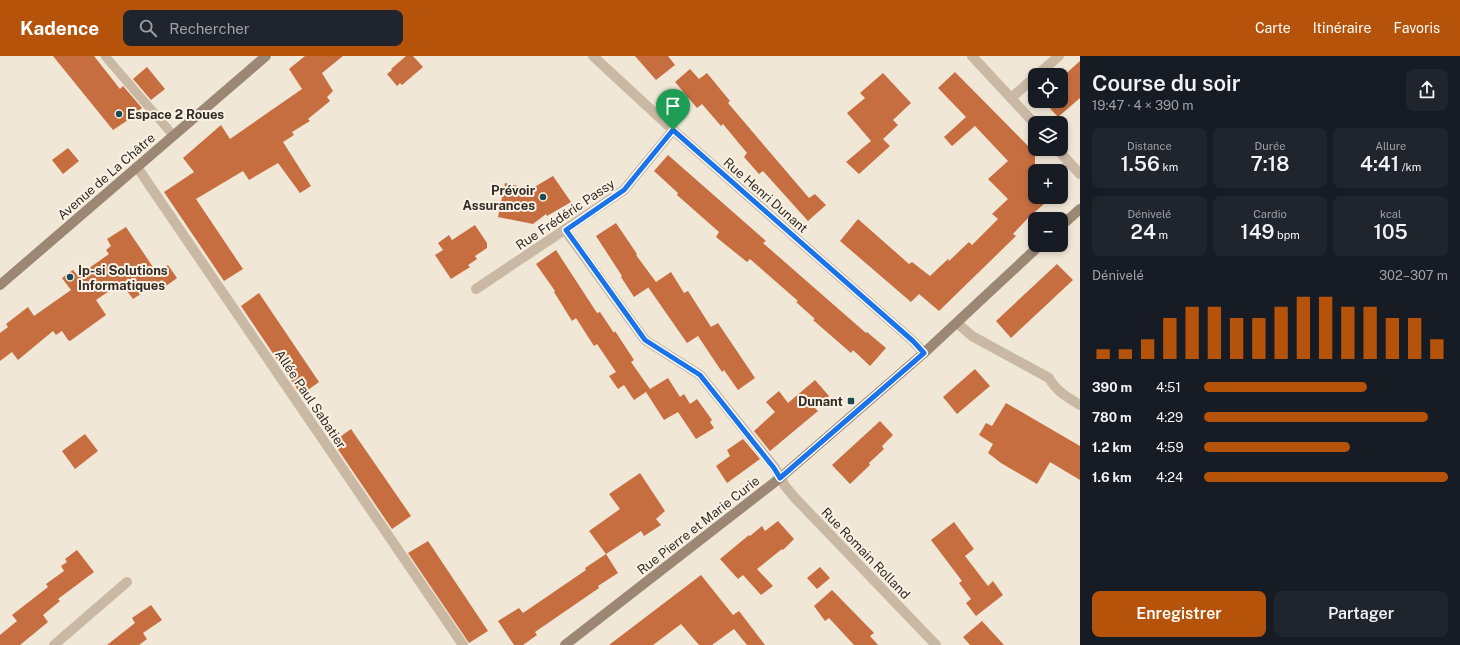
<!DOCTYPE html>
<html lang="fr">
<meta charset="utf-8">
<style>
:root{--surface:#171b24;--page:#20242c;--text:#f1f3f6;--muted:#9ea1a6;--accent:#b45309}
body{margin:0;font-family:"Public Sans",sans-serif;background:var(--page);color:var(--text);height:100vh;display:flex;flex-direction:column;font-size:15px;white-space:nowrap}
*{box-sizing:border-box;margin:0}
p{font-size:13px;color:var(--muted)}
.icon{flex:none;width:22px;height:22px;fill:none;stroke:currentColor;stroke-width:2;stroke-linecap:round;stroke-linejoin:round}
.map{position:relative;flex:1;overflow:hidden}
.sheet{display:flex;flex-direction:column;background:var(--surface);width:380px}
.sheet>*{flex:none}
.controls{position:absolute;left:1028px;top:12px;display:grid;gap:8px}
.controls a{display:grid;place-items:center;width:40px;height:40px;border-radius:8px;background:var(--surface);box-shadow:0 2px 6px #0003;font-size:20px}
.pin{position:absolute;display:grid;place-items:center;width:34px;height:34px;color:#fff;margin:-41px -17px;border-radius:50% 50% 50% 0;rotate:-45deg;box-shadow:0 0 4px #0007}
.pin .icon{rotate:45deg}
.round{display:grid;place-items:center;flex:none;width:42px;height:42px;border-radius:8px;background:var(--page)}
.headline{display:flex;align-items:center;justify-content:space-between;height:68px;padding:0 12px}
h1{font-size:22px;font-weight:600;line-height:30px}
.metrics{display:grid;grid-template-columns:repeat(3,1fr);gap:6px;height:68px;padding:4px 12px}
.metrics div{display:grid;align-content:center;border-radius:8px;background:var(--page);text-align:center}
.metrics b{font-size:20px;font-weight:600}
.metrics small{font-size:11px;font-weight:400}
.metrics p{font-size:11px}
.chart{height:112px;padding:8px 12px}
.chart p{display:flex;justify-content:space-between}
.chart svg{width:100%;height:72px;margin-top:4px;stroke:var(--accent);stroke-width:6}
.action{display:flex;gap:8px;margin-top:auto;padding:8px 12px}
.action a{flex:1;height:46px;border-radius:8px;background:var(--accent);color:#fff;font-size:16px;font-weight:600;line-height:46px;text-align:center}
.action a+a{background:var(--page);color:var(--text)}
ul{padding:0 12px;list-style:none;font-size:13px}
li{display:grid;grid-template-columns:64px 48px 1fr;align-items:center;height:30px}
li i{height:10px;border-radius:5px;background:var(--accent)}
header{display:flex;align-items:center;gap:24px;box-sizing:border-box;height:56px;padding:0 20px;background:var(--accent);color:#fff}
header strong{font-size:19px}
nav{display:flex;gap:22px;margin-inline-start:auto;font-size:14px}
.search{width:280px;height:36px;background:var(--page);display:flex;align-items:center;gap:10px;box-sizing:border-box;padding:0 14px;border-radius:8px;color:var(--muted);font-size:15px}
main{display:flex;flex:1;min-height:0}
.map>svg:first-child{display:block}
.building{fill:#c66e40}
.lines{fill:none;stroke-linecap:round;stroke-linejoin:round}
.lane{stroke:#c9b8a4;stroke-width:9}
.street{stroke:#c9b8a4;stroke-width:10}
.secondary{stroke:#9c8775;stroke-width:10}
.route-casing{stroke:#fff;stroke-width:8}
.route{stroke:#1a73e8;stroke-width:5}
.poi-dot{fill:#1b4c55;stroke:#f9f1e3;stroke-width:1.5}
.labels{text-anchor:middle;stroke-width:4;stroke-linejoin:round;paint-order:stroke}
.poi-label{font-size:13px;font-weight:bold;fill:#342b25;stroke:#f9f1e3;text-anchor:start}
.street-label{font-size:13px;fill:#342b25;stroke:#f9f1e3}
</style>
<header>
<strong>Kadence</strong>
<div class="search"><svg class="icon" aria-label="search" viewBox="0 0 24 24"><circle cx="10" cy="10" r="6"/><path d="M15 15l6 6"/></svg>Rechercher</div>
<nav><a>Carte</a><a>Itinéraire</a><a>Favoris</a></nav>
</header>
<main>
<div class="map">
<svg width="1080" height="589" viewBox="0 0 1080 589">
<rect width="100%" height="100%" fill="#f1e7d7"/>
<g class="building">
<path d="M53 0H94L120 33 123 30 142 52 133 59 134 60 113 74Z"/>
<path d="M305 0H343L322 17 333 35 327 41 330 45 308 63 310 65 292 76 294 79 283 86 311 130 300 137 278 107 249 124 243 115 196 143 243 213 224 225 164 136 194 116 183 102 221 69 230 83 302 33 289 13Z"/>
<path d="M406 0H413L423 11 402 29 400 27 397 30 387 18 392 14 391 13Z"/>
<path d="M635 0H668L675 9 656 24Z"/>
<path d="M1080 5V42L1058 61 1043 45H1061V22Z"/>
<path d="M147 11 165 33 151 44 133 23Z"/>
<path d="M690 13 699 23 707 17 730 45 728 47 809 142 815 138 826 149 808 165 763 115 759 118 744 101 747 97 723 68 721 70 702 48 697 52 675 26Z"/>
<path d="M955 16 1035 97V141H1052L1028 162 1013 178 1016 180 939 255 919 238 911 246 840 185 858 163 909 208 912 206 930 220 948 203 949 205 969 186 972 189 998 163 992 158 1008 143 988 123 1008 105 975 70 952 90 944 81 966 61 938 32Z"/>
<path d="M883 17 911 47 893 64 898 69 883 83 890 90 859 118 846 106 871 85 847 57 865 42 860 37Z"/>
<path d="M68 92 79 105 63 118 52 104Z"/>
<path d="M668 99 766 185 763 187 866 277 867 276 886 292 870 310 853 294 851 297 813 264 815 263 796 246 798 245 750 203 747 206 716 181 719 176 677 139 678 137 654 115Z"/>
<path d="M553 120 571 146 547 160 546 158 533 168 498 161 505 127 531 133Z"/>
<path d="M616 167 637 198 636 199 656 226 671 216 684 237 688 235 711 271 718 267 755 322 738 334 724 314 722 316 698 280 687 287 648 231 655 227 634 241 621 221 622 220 596 180Z"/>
<path d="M475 169 487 187V192L475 200 477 203 468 209 470 211 451 223 435 199 443 194 438 187 449 179 452 184Z"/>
<path d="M126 171 157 217 168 209 177 222 166 230 162 224 133 243 121 227 96 244 106 259 70 285 68 284 62 275 56 279 53 275 18 304 12 296 0 305V277L8 271 6 268 28 251 34 260 71 234 62 222 73 214 78 220 109 198 106 194 111 190 107 183Z"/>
<path d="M556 194 597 257 600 256 614 277 615 275 634 304 631 306 650 333 668 322 680 341 684 338 690 348 697 343 712 364 710 366 714 372 696 383 678 356 664 364 646 336 634 344 624 329 618 333 609 320 616 316 597 288 594 290 576 262 572 265 554 236 555 235 536 208Z"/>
<path d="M1057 208 1073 224 1011 282 996 265Z"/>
<path d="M259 237 319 326 301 339 241 250Z"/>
<path d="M975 313 990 330 957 358 943 341Z"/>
<path d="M815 324 829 340 815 352 818 355 770 395 754 375 775 356 766 346 779 335 788 347Z"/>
<path d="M1006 347 1080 390V424L1050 406 1037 428 1001 407 988 397 993 388 979 379 986 367 992 370Z"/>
<path d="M880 365 893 379 882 390 884 393 869 407 870 409 850 428 832 409Z"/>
<path d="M351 373 411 460 392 473 333 386Z"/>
<path d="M85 378 98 395 75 413 62 395Z"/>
<path d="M743 383 760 403 727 427 716 410 730 400 727 394Z"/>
<path d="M640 417 665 455 656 463 661 469 644 480 641 475 606 498 589 475 620 453 609 438Z"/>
<path d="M778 465 794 483 783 494 782 493 757 513 773 530 761 539 743 519 738 523 720 503 749 479 750 480 762 470 765 475Z"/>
<path d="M954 466 974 493 965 500 988 530 993 525 1003 539 976 560 966 547 971 543 959 527 962 525 931 484Z"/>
<path d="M428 485 488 575 469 587 408 497Z"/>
<path d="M77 494 94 516 58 543 60 545 43 559 48 566 20 589H0V579L17 565 12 559 48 531 46 528 64 515 61 510 67 506 65 503Z"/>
<path d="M606 498 618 517 598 530 599 532 535 576 537 579 523 589H514L498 565 519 552 523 557 586 514 585 512Z"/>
<path d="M820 511 830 522 817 533 807 522Z"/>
<path d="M701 519 733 559 739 555 765 589H747L734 573 712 589H699L681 568 653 589H609Z"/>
<path d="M832 534 874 577 870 580 878 589H854L829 562 825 565 814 550Z"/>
<path d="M151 549 162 564 143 577 147 583 139 589H107L135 567 132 562Z"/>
<path d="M982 565 1004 589H970L963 581Z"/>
</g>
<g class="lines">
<path class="lane" d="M105 0 173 79"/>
<g class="street">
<path d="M593 0 673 74 913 285 924 297"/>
<path d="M972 0 1035 68"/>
<path d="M1037 19 1059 0"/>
<path d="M1011 42 1035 21"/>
<path d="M1057 93 1080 118"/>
<path d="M137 111 463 589"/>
<path d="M565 174 645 284 700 319 775 412 785 430 795 442 936 589"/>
<path d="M476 233 624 134 673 74"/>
<path d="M957 267 972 280 1049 322C1056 335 1067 341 1080 349"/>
<path d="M54 589 127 526"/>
</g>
<g class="secondary">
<path d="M1061 170 1080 153"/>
<path d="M0 229 266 0"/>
<path d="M565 589 780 422 924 297 1040 189"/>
</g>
</g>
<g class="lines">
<g class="route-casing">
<path id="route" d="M673 74 913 285 924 297 780 422 774 412 700 319 645 284 566 174 624 134Z"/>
</g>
<use href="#route" class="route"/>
</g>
<g class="poi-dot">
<circle cx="119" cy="58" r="4"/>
<circle cx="543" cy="141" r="4"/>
<circle cx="70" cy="221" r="4"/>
<rect x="847" y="341" width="8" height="8" rx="2"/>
</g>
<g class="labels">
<g class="poi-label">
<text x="127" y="63">Espace 2 Roues</text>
<text x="535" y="139" text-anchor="end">Prévoir<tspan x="535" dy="15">Assurances</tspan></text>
<text x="78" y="219">Ip-si Solutions<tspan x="78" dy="15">Informatiques</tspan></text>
<text x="843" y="350" text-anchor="end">Dunant</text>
</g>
<g class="street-label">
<text transform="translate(106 120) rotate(-41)" y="5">Avenue de La Châtre</text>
<text transform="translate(766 139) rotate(41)" y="5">Rue Henri Dunant</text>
<text transform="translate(565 158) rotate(-34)" y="5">Rue Frédéric Passy</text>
<text transform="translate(311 343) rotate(56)" y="5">Allée Paul Sabatier</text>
<text transform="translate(698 469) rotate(-38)" y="5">Rue Pierre et Marie Curie</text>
<text transform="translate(866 497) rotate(46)" y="5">Rue Romain Rolland</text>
</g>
</g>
</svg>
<div class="controls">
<a><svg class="icon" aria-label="locate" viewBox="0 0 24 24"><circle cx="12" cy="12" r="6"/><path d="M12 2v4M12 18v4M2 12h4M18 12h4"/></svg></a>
<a><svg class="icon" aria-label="layers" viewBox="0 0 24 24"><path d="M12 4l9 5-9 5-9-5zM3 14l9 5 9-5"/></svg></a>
<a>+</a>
<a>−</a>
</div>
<div class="pin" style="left:673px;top:74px;background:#1e9e55"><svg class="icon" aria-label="arrive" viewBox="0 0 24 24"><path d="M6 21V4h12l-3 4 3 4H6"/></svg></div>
</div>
<section class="sheet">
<div class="headline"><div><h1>Course du soir</h1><p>19:47 · 4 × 390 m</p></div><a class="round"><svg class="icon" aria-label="share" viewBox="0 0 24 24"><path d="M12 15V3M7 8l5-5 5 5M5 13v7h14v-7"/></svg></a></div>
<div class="metrics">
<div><p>Distance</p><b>1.56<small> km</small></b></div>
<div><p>Durée</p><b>7:18</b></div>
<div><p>Allure</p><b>4:41<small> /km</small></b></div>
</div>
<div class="metrics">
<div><p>Dénivelé</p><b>24<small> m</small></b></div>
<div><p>Cardio</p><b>149<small> bpm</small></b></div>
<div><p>kcal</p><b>105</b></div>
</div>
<div class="chart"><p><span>Dénivelé</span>302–307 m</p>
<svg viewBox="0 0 160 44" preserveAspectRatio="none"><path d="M5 44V38M15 44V38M25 44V32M35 44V19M45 44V12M55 44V12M65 44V19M75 44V19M85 44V12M95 44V6M105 44V6M115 44V12M125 44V12M135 44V19M145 44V19M155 44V32"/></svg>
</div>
<ul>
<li><b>390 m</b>4:51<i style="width:67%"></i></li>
<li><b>780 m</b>4:29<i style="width:92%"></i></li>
<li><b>1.2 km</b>4:59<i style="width:60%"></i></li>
<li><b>1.6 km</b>4:24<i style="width:100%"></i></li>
</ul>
<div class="action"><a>Enregistrer</a><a>Partager</a></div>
</section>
</main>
